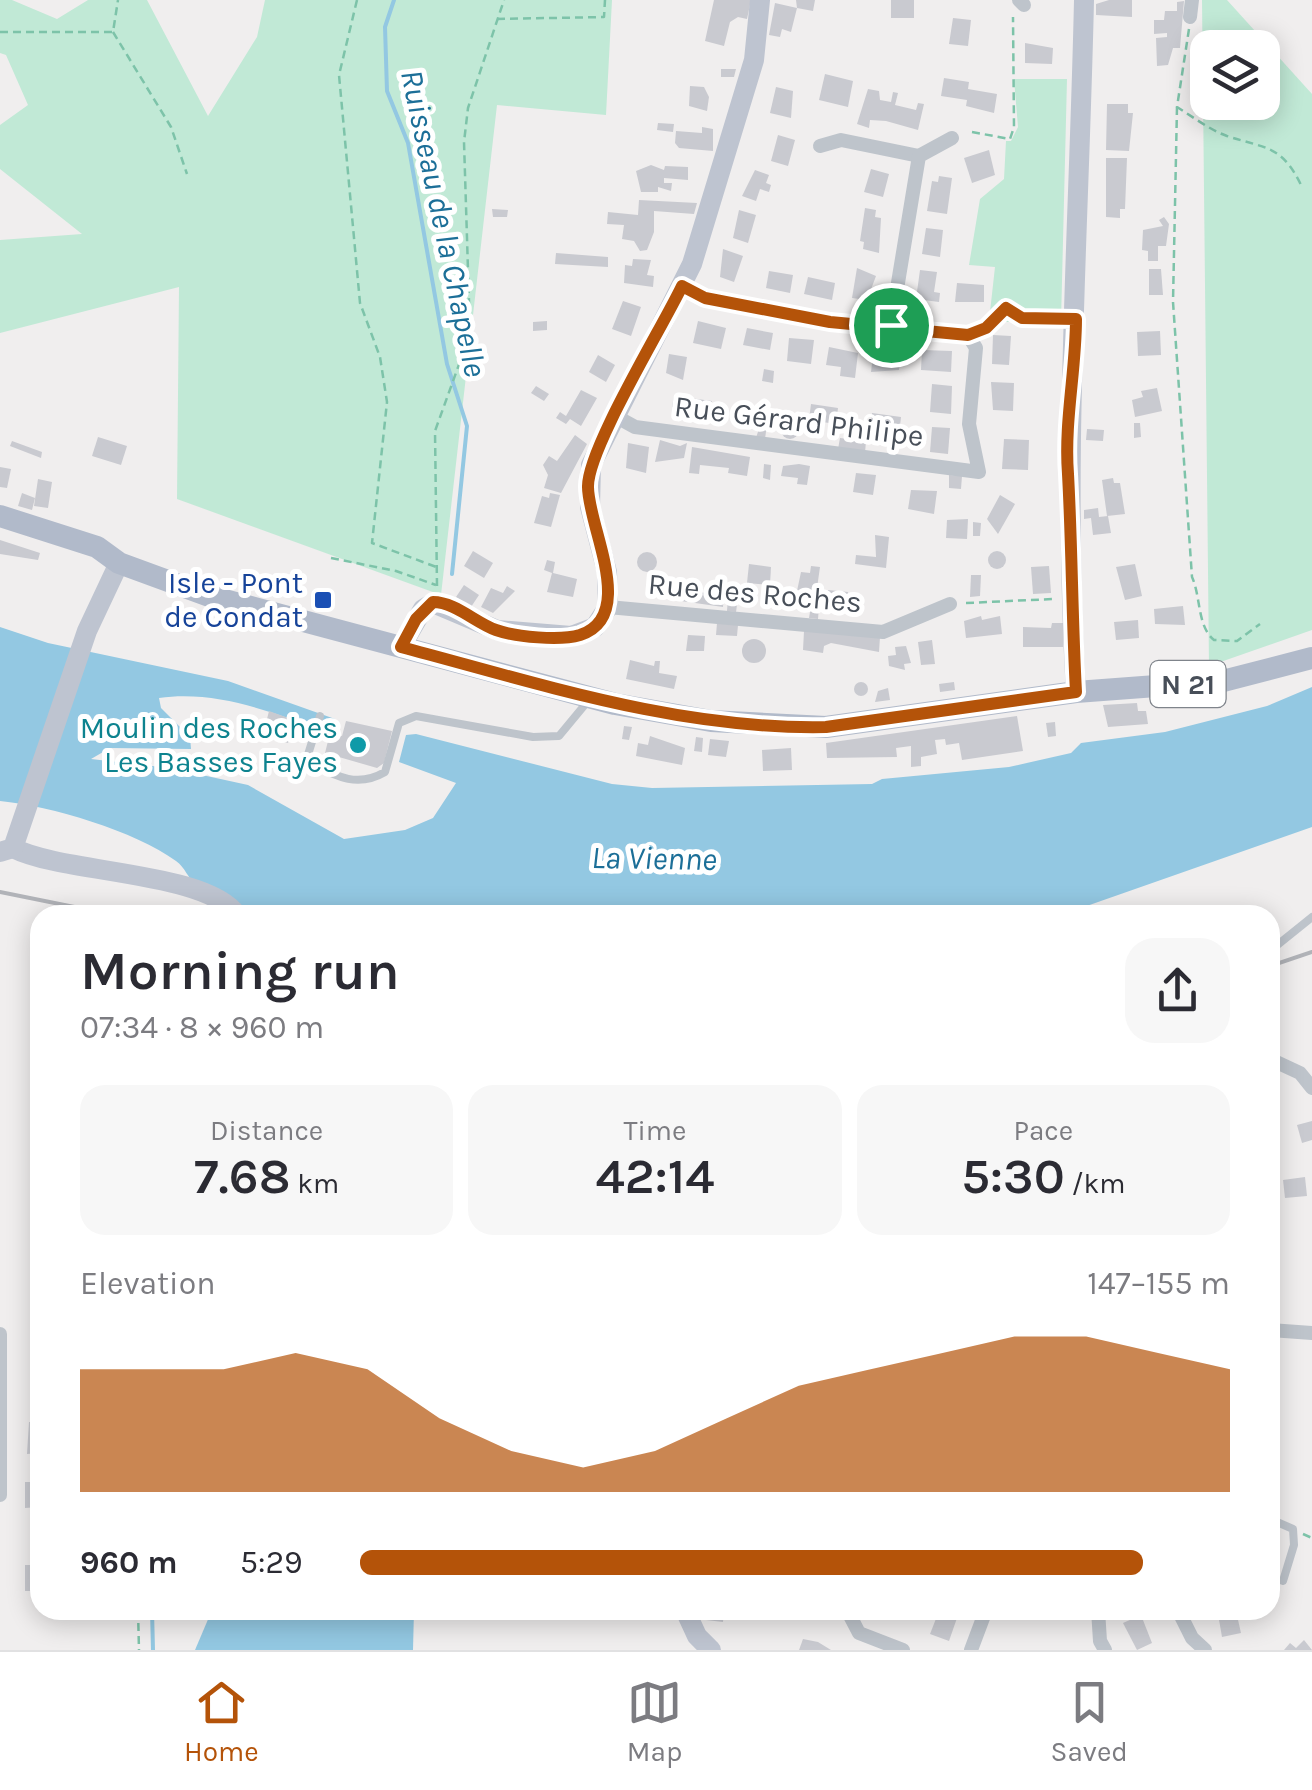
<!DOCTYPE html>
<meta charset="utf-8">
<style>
:root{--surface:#fff;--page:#f7f7f7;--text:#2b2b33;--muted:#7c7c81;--line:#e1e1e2;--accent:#b45309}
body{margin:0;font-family:Karla,sans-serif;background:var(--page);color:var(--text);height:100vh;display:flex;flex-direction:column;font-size:38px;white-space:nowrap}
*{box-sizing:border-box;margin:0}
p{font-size:32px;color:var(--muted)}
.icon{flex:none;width:55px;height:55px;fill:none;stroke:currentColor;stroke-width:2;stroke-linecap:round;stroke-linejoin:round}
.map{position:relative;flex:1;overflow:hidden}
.panel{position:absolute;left:30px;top:905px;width:1250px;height:715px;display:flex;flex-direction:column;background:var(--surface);border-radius:30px;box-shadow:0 5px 25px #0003}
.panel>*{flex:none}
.fabs{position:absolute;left:1190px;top:30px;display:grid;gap:20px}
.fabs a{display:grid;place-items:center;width:90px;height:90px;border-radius:20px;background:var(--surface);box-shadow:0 5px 25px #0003;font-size:50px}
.pin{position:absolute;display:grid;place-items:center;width:85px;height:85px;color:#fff;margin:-42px;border:5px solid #fff;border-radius:50%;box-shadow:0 2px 10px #0007}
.round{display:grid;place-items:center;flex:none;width:105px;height:105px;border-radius:30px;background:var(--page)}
.head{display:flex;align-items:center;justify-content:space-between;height:170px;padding:0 50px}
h1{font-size:55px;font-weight:600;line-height:75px}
.stats{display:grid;grid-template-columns:repeat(3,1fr);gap:15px;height:170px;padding:10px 50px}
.stats div{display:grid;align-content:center;border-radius:25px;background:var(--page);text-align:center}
.stats b{font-size:50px;font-weight:600}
.stats small{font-size:28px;font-weight:400}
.stats p{font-size:28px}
.chart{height:280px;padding:20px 50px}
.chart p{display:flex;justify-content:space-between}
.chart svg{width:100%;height:180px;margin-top:10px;fill:var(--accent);opacity:.7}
ul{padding:0 50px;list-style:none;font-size:32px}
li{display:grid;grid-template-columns:160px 120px 1fr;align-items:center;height:75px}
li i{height:25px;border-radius:12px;background:var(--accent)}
.dock{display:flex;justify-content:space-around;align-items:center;height:140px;border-top:2px solid var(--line);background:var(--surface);font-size:28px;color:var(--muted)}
.dock a{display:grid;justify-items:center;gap:5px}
.dock .current{color:var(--accent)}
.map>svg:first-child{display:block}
.green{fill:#c1e9d6;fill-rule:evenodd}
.water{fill:#93c8e2}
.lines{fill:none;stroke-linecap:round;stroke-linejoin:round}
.stream{stroke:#93c8e2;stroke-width:4}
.building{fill:#c9cad0}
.path{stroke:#7dc3a9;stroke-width:2.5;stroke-dasharray:8 5;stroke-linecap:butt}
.lane{stroke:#bec4cb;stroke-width:8}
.street{stroke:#bec4cb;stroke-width:14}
.secondary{stroke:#bec4d0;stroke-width:20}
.primary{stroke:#b1baca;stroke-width:22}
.rail{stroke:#b1b3b8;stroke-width:4}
.route-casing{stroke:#fff;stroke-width:20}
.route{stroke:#b45309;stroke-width:12}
.transit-dot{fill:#1a4fb4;stroke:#fff;stroke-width:4}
.culture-dot{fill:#0f9aa8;stroke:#fff;stroke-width:4}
.labels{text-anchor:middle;stroke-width:10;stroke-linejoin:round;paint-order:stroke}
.shield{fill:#fff;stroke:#7f848b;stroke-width:2.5}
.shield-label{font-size:28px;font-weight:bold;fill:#484f59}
.street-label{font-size:30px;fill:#484f59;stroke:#fff}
.transit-label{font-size:30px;fill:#164399;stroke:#fff;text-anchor:end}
.culture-label{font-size:30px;fill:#0d838f;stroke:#fff;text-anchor:end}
.water-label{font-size:32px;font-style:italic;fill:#1c6f98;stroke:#fff}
</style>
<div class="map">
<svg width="1312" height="1650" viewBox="0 0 1312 1650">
<rect width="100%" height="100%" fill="#f0eeee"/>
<g class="green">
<path d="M0 0H12L57 19 88 0H147L208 116 257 37 265 0H612L606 115 497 105 441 595 177 499 179 287 0 333V240L82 234 0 169V125L28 105 6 55 0 53Z"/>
<path d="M1202 0H1227L1312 94V630L1209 666ZM1208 48H1262V102H1208Z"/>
<path d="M1014 79H1067L1061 322H997L990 312 995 267 969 265 980 199 1004 179 1006 141H1011L1018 127Z"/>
</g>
<g class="water">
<path d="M0 627 48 643 228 681 335 719 330 733C274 713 219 690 159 698L161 708 190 737 191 749 110 748 91 759 170 768 248 785 344 839 405 830 433 818 456 783 399 762 406 735 416 734 612 784 652 788 872 784 882 779 1009 767 1071 753 1081 743 1165 732 1267 706 1312 687V827L1061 915H283L263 909 247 915C241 895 212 896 196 884 188 879 185 867 176 861 135 831 51 806 0 801Z"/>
<path d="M212 1610H414L413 1650H195Z"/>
</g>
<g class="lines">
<g class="stream">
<path d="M394 0 385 27 387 91 408 143 447 364 467 426 452 574"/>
<path d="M152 1610 153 1650"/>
</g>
</g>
<g class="building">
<path d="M714 0H751L747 19 738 17 730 22 724 46 705 41Z"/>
<path d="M796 0H815L813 11 797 8 791 32 782 29 780 37 769 35 775 3 797 8Z"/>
<rect x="891" y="0" width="23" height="18"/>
<path d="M1109 0H1132V17L1096 15V4Z"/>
<path d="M1184 1 1180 48H1173L1168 65 1157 66 1156 38 1167 37V33L1154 34V20H1164L1165 11H1177V2Z"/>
<path d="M953 18 971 20 968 46 949 44Z"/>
<path d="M1025 43 1053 48 1052 64 1025 63Z"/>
<path d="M721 69H736L734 77H721Z"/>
<path d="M825 74 853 81 848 107 819 100Z"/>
<path d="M944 78 969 82 968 89 997 94 994 113 966 106 967 100 941 96Z"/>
<path d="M690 86 704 87 709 97 707 111 689 106Z"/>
<path d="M776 87 793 91 791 118 770 113Z"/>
<path d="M868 89 879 91 880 100 891 102 893 92 898 93 895 105 916 110 918 103 924 104 918 130 886 121 870 120 869 128 857 124Z"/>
<path d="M1107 104H1128V113H1133L1129 151 1106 150Z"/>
<path d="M658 123 674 124 673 132 657 130Z"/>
<path d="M702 127 713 129V151L679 148 675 143 676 131 702 133Z"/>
<path d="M778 135 795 140 788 166 771 161Z"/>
<path d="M989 150 995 175 972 183 964 158Z"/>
<path d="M1106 158H1127L1125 209H1120V218L1106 217Z"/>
<path d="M651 165 664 170 665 166 688 167V180L664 178V183H672L671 191 658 187V192H641L636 171Z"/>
<path d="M871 169 889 174 883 197 864 192Z"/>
<path d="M755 170 769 175 766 183 771 185 769 192 760 189 756 201 742 196Z"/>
<path d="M939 176 952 178 947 214 927 211 932 181 938 182Z"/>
<path d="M639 200 697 203 694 214 654 211V232L647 250 640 251 634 241 622 239 624 225 607 224 608 212 638 215Z"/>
<path d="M865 208 876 210 875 217 881 218 879 253 863 249 864 242 860 241Z"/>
<path d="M492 209 508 210 507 217H493Z"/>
<path d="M739 210 756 215 748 243 733 238Z"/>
<path d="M1164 217 1169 224 1166 246H1158V261H1148V251L1142 250 1143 230 1163 226 1159 220Z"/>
<path d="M926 228 943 230 940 257 922 254Z"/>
<path d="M723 249 743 256 734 282 720 277Z"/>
<path d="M556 253 608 257V267L555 264Z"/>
<path d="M633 259 651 260 647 275 654 276 653 287 624 283 625 265 632 266Z"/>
<path d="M857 268 876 276 867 300 852 298Z"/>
<path d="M1149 269H1161L1163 295H1149Z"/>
<path d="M920 270 937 272 934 292 940 293 939 302 916 299Z"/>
<path d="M769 271 793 275 790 293 766 288Z"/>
<path d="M808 277 835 283 832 300 804 294Z"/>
<path d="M957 283 984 285V302H955Z"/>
<path d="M623 301 641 307 631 336 612 329Z"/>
<path d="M547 321V330L533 331V322Z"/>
<path d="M698 321 726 328 721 349 693 343Z"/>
<path d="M747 328 773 333 770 350 743 345Z"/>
<path d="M1160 331 1161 355 1138 356 1137 332Z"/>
<path d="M993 335 1011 336 1009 365 992 364Z"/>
<path d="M789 338 814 340 811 364 787 361Z"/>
<path d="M874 346 901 353 899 370 871 372Z"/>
<path d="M829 347 858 353 855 378 840 376 841 367 826 365Z"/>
<path d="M922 350 952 351 951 372 921 370Z"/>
<path d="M669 354 687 357 683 380 666 373Z"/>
<path d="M598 355 615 365 606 382 589 372Z"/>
<path d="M764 369 774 371 773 383 762 381Z"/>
<path d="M991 382 1014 383 1013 411 993 410Z"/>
<path d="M932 384 952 386 951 414 930 412Z"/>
<path d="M536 386 549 394 544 401 531 393Z"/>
<path d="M1157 388 1162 411 1135 417 1132 400 1143 397 1141 391Z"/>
<path d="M581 390 597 398 581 426 570 419 566 424 556 418 560 412 566 416Z"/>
<path d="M674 396 712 401 710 417 695 415 694 406 689 405 688 411 672 407Z"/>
<path d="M811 404 838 408 836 424 809 420Z"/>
<path d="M765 409H769L765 439 756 438Z"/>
<path d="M872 413 901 417 900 426H896L894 433 870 430Z"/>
<circle cx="790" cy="430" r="9"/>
<path d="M1134 423H1140L1141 437 1134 438Z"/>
<path d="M932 427 950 428 948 454 930 452Z"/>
<path d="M1087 429 1104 430 1103 441 1086 440Z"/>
<path d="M575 435 587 444 561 493 544 488 548 475 543 465 549 456 557 461Z"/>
<path d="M98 437 127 446 121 465 92 456Z"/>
<path d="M840 438 866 441 865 453 838 449Z"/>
<path d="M1004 439 1029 440 1028 470 1002 469Z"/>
<path d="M660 440 680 446 687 443 684 458 655 462Z"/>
<path d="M12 441 42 452 41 458 10 446Z"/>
<path d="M628 443 649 447 646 473 626 468Z"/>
<path d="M692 447 750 457 747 476 728 473 729 468 700 465 699 474 689 473Z"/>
<path d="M764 464 771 465 770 480 763 478Z"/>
<path d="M799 464 810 466 807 485 797 484 798 478 781 476 783 466Z"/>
<path d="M0 467 11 469 7 488 0 487Z"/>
<path d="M856 473 876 475 873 495 853 492Z"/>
<path d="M949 475 962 476 961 489 949 488Z"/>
<path d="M1113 478 1114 483H1120L1125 514 1107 516 1102 480Z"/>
<path d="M38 479 52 482 48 508 34 506Z"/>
<path d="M911 490 937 491 934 514 908 509Z"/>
<path d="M22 493 35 498 32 510 18 506Z"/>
<path d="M550 493 560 495 551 527 534 523 542 496 549 498Z"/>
<path d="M1000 495 1015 504 998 534 987 519Z"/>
<path d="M1098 508 1099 517 1108 516 1111 533 1093 535 1091 518 1084 519V510Z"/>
<path d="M968 519 967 539 946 538 947 520Z"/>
<path d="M973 522 981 523 980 536H973Z"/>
<path d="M875 535 889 537 886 568 855 564 856 555 876 557Z"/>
<path d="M0 540 40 553 38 560 0 554Z"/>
<path d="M473 551 493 563 484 578 464 566Z"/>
<circle cx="997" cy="560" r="9"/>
<circle cx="647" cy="562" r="10"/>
<path d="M547 560 555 562 553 573 577 579 573 597 547 592 552 573 544 570Z"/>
<path d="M749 564 771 567 770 585 747 583Z"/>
<path d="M1135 564 1142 596 1125 600 1116 567Z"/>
<path d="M811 566 820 567 816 595 797 591 801 572 810 573Z"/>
<path d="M1049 566 1051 593 1033 594 1031 567Z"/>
<path d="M971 575H981L980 596 970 597Z"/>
<path d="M464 585 479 595 471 607 456 597Z"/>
<path d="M507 586 515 591 493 613 481 607 491 588 503 593Z"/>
<path d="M828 590 848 592 846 611 826 610Z"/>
<path d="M682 592 724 593 723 607 681 601Z"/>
<path d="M728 597 738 598 736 612 727 611Z"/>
<path d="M811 606 819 607 818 619 809 618Z"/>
<path d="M1183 606 1185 625 1155 624 1154 609Z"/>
<path d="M981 616 982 620 1000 616 1002 634 966 638 964 621Z"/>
<path d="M1138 620 1139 638 1116 640 1114 622Z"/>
<path d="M717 623 738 625 737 636 716 635Z"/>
<path d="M1052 623H1064L1063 647H1023V627L1051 628Z"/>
<path d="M804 631 880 637 879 652 831 643 824 646 823 653 803 650Z"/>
<path d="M688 635 705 636 704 651H686Z"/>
<circle cx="754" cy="651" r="12"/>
<path d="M932 640 935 664 921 665 918 642Z"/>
<path d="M906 646 911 663 904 664 905 670 889 666 888 656 896 655 895 647Z"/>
<path d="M630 660 654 666 655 661H660L659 673 677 676 674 689 626 679Z"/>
<path d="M954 682 955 690 940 692 939 684Z"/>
<circle cx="861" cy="689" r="7"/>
<path d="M888 688 890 700 875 702 878 691Z"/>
<path d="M1137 703 1138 711H1146L1148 724 1108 727 1103 705Z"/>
<path d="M269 711 294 720 288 743 263 735Z"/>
<path d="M1017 716 1023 751 962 760 959 743 946 745 945 739 935 740 937 754 921 757V766L911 767V746L896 748 897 757 827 758 826 743Z"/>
<path d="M346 721 392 731 384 763 377 768 325 753 330 733 342 736Z"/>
<path d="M1055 722 1056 736 1048 737 1046 723Z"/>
<path d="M624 726 632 727 629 740 622 739Z"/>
<path d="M650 736 685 748 682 765 636 756 638 743 648 745Z"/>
<path d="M696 737 703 738 702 752 694 751Z"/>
<path d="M710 739 729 741 726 757 708 755Z"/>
<path d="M791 748 792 770 763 771 762 750Z"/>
<path d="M1270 1097 1279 1100 1271 1127H1270Z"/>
<path d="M1312 1121V1140L1302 1143 1297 1125Z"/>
<path d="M1305 1177 1307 1196 1285 1198 1283 1180Z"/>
<path d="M34 1371H40V1399H33Z"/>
<path d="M29 1422H40V1453L27 1454Z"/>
<path d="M25 1482H40V1507L25 1508Z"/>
<rect x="25" y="1565" width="15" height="26"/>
<path d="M707 1610H724L723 1622 706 1620Z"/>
<path d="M872 1610H905L902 1616 891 1611 889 1617Z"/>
<path d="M939 1611 957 1618 949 1641 930 1634Z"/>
<path d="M1236 1611 1241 1633 1222 1637 1218 1614Z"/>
<path d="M1141 1615 1152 1643 1137 1650 1123 1623Z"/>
<path d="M803 1639 818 1642 831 1650H799Z"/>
<path d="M1304 1640 1312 1650H1284L1290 1643 1296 1648Z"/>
</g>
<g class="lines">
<g class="path">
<path d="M357 0 339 75 360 303 380 357 387 402 372 543 439 568"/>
<path d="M497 19 604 17 605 0"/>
<path d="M1189 29 1177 107C1193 117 1210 130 1227 136 1267 149 1282 145 1302 187"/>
<path d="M0 32H113L118 0"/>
<path d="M113 32 171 127 187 174"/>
<path d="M1177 107 1173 302 1192 577C1201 597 1197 626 1214 640L1237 641 1260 624"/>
<path d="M972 132 1010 139 1014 127 1013 17"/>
<path d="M984 329 1007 309 1021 318H1054"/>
<path d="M331 558 396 571 436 585"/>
<path d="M437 586 435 431 470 334 464 142 468 108 504 0"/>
<path d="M966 603 1053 599"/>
<path d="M1303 1534 1312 1538"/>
<path d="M138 1610 139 1650"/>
</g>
<g class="lane">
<path d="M320 716 306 761C334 775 356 789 385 772L399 723 416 716 533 737 559 736 588 701"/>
<path d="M1270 951 1312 917"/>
<path d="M1270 1519 1293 1529 1294 1545 1283 1581"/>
</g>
<g class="street">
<path d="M1019 0 1024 5"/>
<path d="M1190 17 1192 0"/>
<path d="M820 146 841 140 919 156"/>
<path d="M891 325 919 156 952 138"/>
<path d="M615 416 635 427 979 472 969 424 976 348 968 335 830 322 705 298 682 287"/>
<path d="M608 607 883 632 950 604"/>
<path d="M1270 1059 1300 1073 1312 1088"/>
<path d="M1270 1330 1312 1333"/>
<path d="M0 1334V1495"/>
<path d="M847 1610 859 1633 903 1650"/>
<path d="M1098 1610 1100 1641 1105 1650"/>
<path d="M1178 1610 1192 1638 1205 1650"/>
<path d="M971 1650 986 1610"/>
</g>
<g class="secondary">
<path d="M401 647 423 609 433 603 497 630 571 636 595 627 608 607 607 572 590 507 591 465 692 264 754 60 760 0"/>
<path d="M1076 692C1062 461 1079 231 1084 0"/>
<path d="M13 848C64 874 206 871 237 915"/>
<path d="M0 852 13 848 87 631 119 563"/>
<path d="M685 1610 697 1636 711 1650"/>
</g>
<path class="primary" d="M0 516 97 547 119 563 209 596 615 704 711 721 826 727 1076 692 1223 681 1312 658"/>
<g class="rail">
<path d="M0 892 114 915"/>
<path d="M1270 966 1312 952"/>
</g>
</g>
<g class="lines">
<g class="route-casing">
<path id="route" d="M682 286 705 298 830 322 968 335 986 328 1006 308 1022 318 1076 319C1076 370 1064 422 1068 474 1072 547 1072 619 1076 692L826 727C680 730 541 684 401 647L416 619 433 602C455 602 476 623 496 630 516 637 560 641 580 635 638 616 588 527 588 487 587 450 662 328 682 286Z"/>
</g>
<use href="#route" class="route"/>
</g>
<rect class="transit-dot" x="313" y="590" width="20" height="20" rx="5"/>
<circle class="culture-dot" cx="358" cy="745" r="10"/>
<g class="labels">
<rect class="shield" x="1150.5" y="661" width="75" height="46" rx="8"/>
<g class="shield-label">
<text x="1188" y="694">N 21</text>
</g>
<g class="street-label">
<text transform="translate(799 421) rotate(7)" y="10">Rue Gérard Philipe</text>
<text transform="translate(755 593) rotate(5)" y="10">Rue des Roches</text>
</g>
<g class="transit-label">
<text x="303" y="593">Isle - Pont<tspan x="303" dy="34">de Condat</tspan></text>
</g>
<g class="culture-label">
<text x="338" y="738">Moulin des Roches<tspan x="338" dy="34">Les Basses Fayes</tspan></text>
</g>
<g class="water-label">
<text transform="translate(444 223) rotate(78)" y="11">Ruisseau de la Chapelle</text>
<text transform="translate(654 858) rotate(1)" y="11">La Vienne</text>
</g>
</g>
</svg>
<div class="fabs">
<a><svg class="icon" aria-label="layers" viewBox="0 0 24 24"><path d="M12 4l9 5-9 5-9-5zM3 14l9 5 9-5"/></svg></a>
</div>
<div class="pin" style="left:891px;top:325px;background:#1e9e55"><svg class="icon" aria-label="arrive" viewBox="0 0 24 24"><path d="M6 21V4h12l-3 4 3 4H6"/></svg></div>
<section class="panel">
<div class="head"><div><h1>Morning run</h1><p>07:34 · 8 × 960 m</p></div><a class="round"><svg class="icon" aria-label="share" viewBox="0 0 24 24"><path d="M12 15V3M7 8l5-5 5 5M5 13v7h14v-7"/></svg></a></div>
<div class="stats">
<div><p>Distance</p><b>7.68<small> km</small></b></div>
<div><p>Time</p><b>42:14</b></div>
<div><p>Pace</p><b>5:30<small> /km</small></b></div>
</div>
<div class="chart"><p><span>Elevation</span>147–155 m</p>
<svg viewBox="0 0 160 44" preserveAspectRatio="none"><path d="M0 44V14L10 14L20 14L30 10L40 14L50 26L60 34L70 38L80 34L90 26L100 18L110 14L120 10L130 6L140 6L150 10L160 14V44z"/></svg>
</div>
<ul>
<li><b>960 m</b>5:29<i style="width:90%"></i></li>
</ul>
</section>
</div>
<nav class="dock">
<a class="current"><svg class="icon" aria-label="home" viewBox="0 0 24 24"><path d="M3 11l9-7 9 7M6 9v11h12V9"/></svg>Home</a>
<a><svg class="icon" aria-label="map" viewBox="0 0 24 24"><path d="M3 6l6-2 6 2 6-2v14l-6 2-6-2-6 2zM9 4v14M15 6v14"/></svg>Map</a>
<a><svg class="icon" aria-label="saved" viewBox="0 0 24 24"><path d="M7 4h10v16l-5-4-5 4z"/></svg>Saved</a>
</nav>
